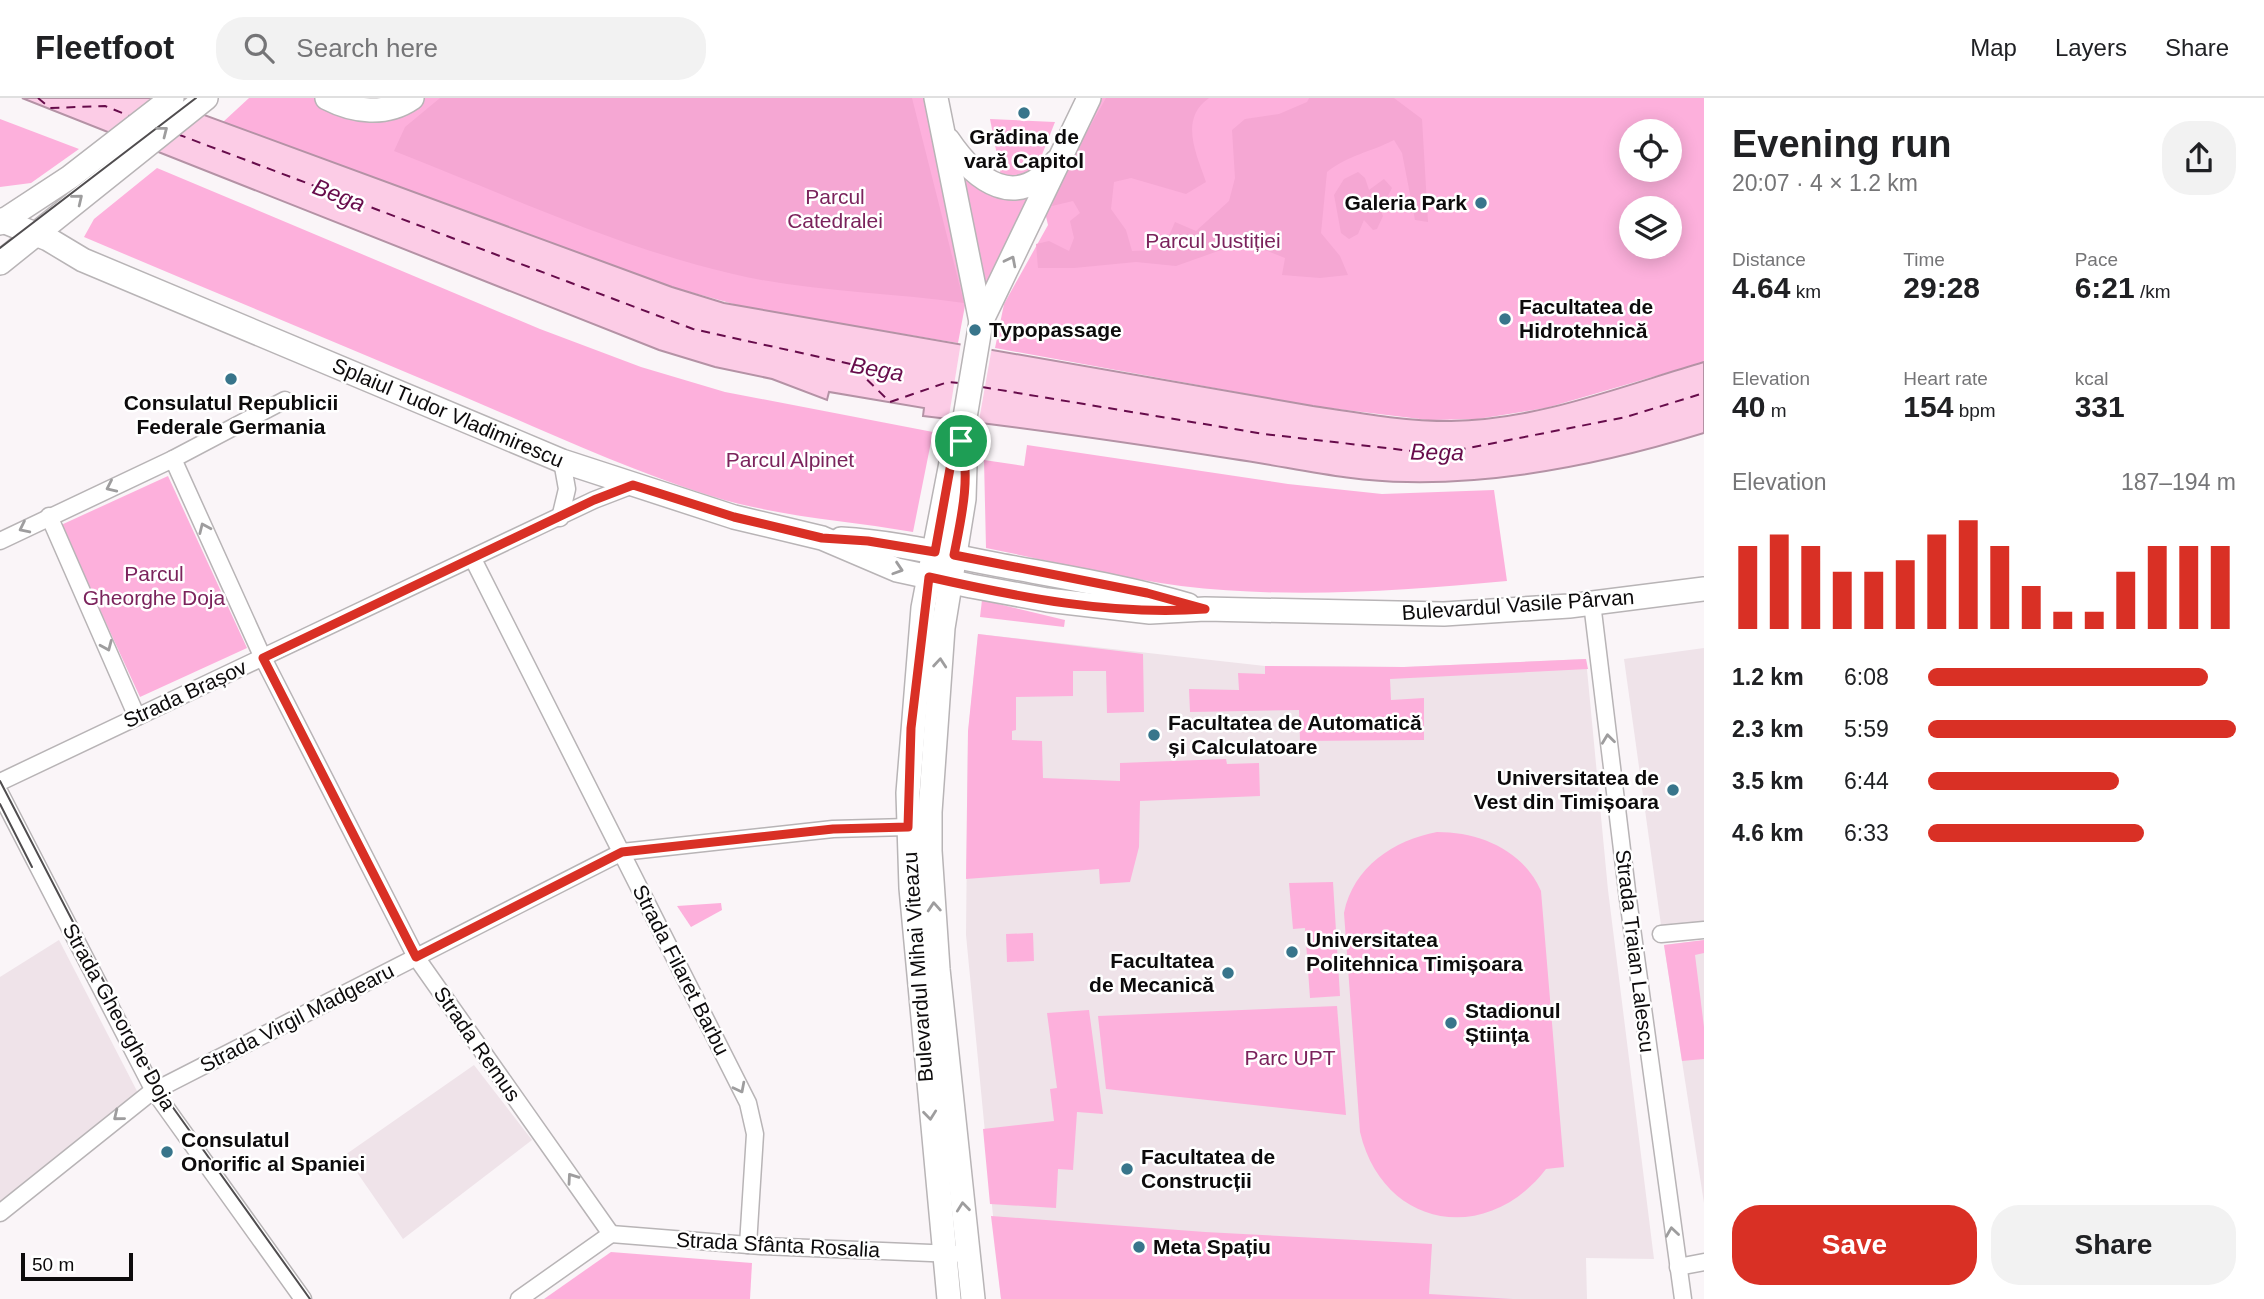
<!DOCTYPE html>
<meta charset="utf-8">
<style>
:root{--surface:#fff;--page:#f2f2f2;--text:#202124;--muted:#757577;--line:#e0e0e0;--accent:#d93025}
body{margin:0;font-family:Helvetica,sans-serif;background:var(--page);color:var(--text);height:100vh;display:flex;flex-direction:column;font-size:26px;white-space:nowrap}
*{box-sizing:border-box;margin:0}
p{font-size:23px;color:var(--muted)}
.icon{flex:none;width:38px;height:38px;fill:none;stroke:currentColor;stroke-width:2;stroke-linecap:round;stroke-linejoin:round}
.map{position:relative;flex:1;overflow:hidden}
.panel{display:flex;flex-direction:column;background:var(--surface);width:560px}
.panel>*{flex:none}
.controls{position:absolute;left:1619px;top:21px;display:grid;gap:14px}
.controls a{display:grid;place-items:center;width:63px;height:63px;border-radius:50%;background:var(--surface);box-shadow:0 4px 18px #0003;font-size:35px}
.scale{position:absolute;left:21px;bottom:18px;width:112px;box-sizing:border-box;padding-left:7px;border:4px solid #0d0b0c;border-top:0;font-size:19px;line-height:24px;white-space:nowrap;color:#0d0b0c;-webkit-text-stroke:5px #fff;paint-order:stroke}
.pin{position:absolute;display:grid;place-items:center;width:60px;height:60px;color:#fff;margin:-30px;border:4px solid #fff;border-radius:50%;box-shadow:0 2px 7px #0007}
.round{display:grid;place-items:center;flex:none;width:74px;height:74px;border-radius:28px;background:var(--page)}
.head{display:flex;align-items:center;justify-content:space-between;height:119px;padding:0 28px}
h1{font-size:38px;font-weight:800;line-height:52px}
.figures{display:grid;grid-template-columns:repeat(3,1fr);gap:10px;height:119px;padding:7px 28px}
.figures div{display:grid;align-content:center}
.figures b{font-size:30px;font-weight:800}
.figures small{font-size:19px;font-weight:400}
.figures p{font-size:19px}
.chart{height:196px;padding:14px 28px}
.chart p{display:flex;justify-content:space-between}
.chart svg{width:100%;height:126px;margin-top:7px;stroke:var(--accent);stroke-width:6}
.primary-button{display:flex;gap:14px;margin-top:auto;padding:14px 28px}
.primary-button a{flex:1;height:80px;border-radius:28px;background:var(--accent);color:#fff;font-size:28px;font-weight:800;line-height:80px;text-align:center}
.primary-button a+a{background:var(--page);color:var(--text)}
ul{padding:0 28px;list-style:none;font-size:23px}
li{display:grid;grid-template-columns:112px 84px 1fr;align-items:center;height:52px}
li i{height:18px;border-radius:9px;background:var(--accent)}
header{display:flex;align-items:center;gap:42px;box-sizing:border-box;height:98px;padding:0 35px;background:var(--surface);border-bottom:2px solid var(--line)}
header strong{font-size:33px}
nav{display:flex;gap:38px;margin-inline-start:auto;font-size:24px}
.search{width:490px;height:63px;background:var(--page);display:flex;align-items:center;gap:18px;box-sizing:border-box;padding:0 24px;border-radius:28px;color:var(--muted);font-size:26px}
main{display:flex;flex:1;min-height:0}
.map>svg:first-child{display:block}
.built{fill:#efe3e9}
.green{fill:#fdb0dc;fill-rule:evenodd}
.forest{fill:#f5a7d3}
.water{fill:#fccce6;stroke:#b492a5;stroke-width:2}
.pier{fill:#faf5f8}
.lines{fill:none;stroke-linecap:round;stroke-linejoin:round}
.ferry{stroke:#670c4b;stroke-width:2;stroke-dasharray:9 7;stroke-linecap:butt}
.street-casing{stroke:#b8b4b6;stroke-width:19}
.secondary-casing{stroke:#b8b4b6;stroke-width:26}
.street{stroke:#fff;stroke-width:16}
.secondary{stroke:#fff;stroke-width:23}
.tram{stroke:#504d4f;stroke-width:2}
.oneway{stroke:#9e9d9e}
.route-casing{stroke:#fff;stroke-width:14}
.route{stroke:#d93025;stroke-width:9}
.poi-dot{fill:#38758b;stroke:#fff;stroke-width:2.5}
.labels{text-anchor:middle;stroke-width:5;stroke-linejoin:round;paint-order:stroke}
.poi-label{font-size:21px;font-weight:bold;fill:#0d0b0c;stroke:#fff;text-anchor:start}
.park-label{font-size:21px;fill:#7b235c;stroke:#fff}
.street-label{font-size:21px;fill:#0d0b0c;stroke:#fff}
.water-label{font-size:23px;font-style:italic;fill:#670c4b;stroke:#fff}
</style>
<header>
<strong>Fleetfoot</strong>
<div class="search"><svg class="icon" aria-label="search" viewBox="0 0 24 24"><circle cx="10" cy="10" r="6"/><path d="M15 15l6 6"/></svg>Search here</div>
<nav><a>Map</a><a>Layers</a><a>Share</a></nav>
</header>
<main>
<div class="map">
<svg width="1704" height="1201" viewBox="0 0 1704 1201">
<rect width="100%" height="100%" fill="#faf5f8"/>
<g class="built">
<path d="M978 536 1265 568 1404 569 1586 561 1608 792 1654 1161 1586 1160 1587 1201H1001L966 837 968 636Z"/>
<path d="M1704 550V823L1661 827 1624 561Z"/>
<path d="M59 842 138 995 0 1112V879Z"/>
<path d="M1704 842V1105L1664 847Z"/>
<path d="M474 967 532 1042 403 1141 345 1057Z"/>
</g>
<g class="green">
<path d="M249 0H929L950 130 967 197 958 245 748 210 672 189 223 24Z"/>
<path d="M1091 0H1704V264L1546 310 1478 321 1428 322 1313 308 995 250 1004 206 1048 127 1042 102ZM1631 33H1670V72H1631ZM1631 110H1670V149H1631Z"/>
<path d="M0 21 79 51 31 85 0 89Z"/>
<path d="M990 21 1055 24 1034 77 1001 78Z"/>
<path d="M157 70 540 231 641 269 725 294 933 334 913 434C845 422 778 419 711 398 625 371 543 332 460 297 335 244 209 192 84 139L94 121Z"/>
<path d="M960 71C984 101 996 98 1032 95L986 202Z"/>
<path d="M1027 347 1288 386 1382 396 1494 392 1507 483C1398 493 1290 501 1181 488 1116 479 1051 463 986 450L984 362 1024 368Z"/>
<path d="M168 378 247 550 140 599 61 427Z"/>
<path d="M982 502 1065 522 1064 529 980 519Z"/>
<path d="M978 536 1143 556 1144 614 1107 615 1106 573H1073V598L1016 599V632L1012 633V642L1042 643 1043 680 1120 683V665L1226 661 1227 666 1259 665 1260 698 1140 703 1139 749 1130 784 1100 786 1099 771 966 781 968 633Z"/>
<path d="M1586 561 1588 571 1390 581 1391 602 1424 600V642L1300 643 1299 612 1190 614 1189 591 1239 592 1238 575 1265 576V568L1404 569Z"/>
<path d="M1437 734C1480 734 1523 752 1541 793L1564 1069 1546 1071C1487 1148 1383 1131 1360 1034L1344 815C1353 769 1394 742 1437 734Z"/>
<path d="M1333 784 1340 898 1310 900 1305 830 1293 831 1289 785Z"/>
<path d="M721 805 722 812 691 829 677 808Z"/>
<path d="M1033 835 1034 863 1007 864 1006 836Z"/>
<path d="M1704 842V855L1695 857 1704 929V961L1682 963 1664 847Z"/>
<path d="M1337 908 1346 1017 1106 991 1098 918Z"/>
<path d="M1089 912 1103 1016 1077 1014 1073 1072 1058 1071 1056 1110 990 1106 983 1031 1054 1023 1050 991 1057 990 1047 915Z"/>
<path d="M991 1118 1205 1134 1432 1146 1429 1196 1513 1201H1001Z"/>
<path d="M611 1154 752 1165 750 1201H544Z"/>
</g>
<g class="forest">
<path d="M440 0H912L964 205C888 194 808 194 733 176 616 149 505 96 394 53L405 29Z"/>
<path d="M1106 0H1209C1179 21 1196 55 1206 84L1186 96 1131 80 1114 84 1111 111 1126 132 1132 153 1157 152 1168 140 1175 124 1196 133 1229 103 1235 80 1232 32 1245 21 1279 16 1307 4 1309 0H1394L1422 21 1428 124 1415 122 1402 55 1394 42C1369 55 1350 56 1327 74L1321 135 1340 158 1348 177 1320 180 1282 177 1285 160 1260 150 1221 152 1176 168 1136 164 1074 170H1038L1036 146 1049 143 1069 153 1074 140 1070 123 1080 115 1073 103 1052 108 1060 82Z"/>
<path d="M1358 74 1365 80 1369 92 1384 81 1392 90 1388 98 1377 102 1383 118 1377 131 1373 132 1364 122 1358 136 1349 141 1341 135 1334 97 1344 81Z"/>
</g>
<path class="water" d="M22 0H158L672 189 724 205 1313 308C1359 315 1404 323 1451 323 1537 322 1622 288 1704 264V335C1610 364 1505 386 1407 384 1349 384 1290 369 1233 361 1130 345 1027 330 923 318L924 310 829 294 827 302 772 281 715 269 659 252Z"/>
<path class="pier" d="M961 244 992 249 978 328 948 324Z"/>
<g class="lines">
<g class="ferry">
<path d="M38 0 50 10 105 8 132 19"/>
<path d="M177 36 693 231 851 266 890 304 948 284 959 285"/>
<path d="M982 289 1264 336 1438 356 1626 319 1704 295"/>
</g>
<g class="street-casing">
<g id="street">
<path d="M173 361 263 560 416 859 611 1136"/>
<path d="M49 418 137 619"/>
<path d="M560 420 567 391 562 363"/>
<path d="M0 443 173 361 285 302"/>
<path d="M473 461 748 1005 755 1036 748 1147"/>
<path d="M1592 505 1628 801 1683 1201"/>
<path d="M0 684 594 402 633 387"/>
<path d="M0 695 154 993 303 1201"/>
<path d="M1661 836 1704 832"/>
<path d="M0 1115 150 995 622 754 833 731 908 729"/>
<path d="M611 1136 761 1148 955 1156"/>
<path d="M1678 1169 1704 1164"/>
<path d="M519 1201 611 1136"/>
</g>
</g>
<g class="secondary-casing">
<g id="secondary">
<path d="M327 0C354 14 386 18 412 0"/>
<path d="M936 0 981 224"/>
<path d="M948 42C975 82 1017 115 1056 64"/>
<path d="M0 122 48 141 83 162 562 363 734 419 822 440 897 472 971 488 1047 502 1150 514 1205 511 1444 516 1569 508 1704 491"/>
<path d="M0 125 70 79 172 0"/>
<path d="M0 165 206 0"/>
<path d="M962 348 965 367 964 401 943 530 930 714V753L938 871 973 1201"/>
<path d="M841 441C894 444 947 457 999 467 1063 479 1126 489 1188 507"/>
<path d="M949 1201 911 790 908 695 923 510 951 365 961 343 981 224 1089 0"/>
</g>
</g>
<use href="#street" class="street"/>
<use href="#secondary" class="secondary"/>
<g class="tram">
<path d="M0 150 196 0"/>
<path d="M0 683 159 990 310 1201"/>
<path d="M0 706 32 769"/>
</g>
</g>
<defs><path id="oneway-chevron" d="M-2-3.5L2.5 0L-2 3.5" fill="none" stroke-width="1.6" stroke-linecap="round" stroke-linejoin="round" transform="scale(1.75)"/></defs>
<g class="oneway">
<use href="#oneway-chevron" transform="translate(163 33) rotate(-38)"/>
<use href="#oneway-chevron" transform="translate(78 101) rotate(-39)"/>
<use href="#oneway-chevron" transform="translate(1011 163) rotate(-63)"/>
<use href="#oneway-chevron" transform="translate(111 389) rotate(155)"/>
<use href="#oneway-chevron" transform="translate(24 430) rotate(154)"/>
<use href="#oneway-chevron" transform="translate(204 430) rotate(-114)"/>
<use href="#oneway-chevron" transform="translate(898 471) rotate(18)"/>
<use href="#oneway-chevron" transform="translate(107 548) rotate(67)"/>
<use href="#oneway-chevron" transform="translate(940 565) rotate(-85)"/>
<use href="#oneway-chevron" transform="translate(1608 641) rotate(-97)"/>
<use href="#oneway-chevron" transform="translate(934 809) rotate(-94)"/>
<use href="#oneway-chevron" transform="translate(740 990) rotate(63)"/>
<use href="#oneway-chevron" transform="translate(930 1017) rotate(84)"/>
<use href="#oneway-chevron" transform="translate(118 1018) rotate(141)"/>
<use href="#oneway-chevron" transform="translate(572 1080) rotate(-125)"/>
<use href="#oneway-chevron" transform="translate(963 1109) rotate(-96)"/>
<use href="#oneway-chevron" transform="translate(1672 1134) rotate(-98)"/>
</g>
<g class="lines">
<g class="route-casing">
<path id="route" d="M961 343C971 380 961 421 954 457L1147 495 1205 511C1113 518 1018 499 929 479L911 630 908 729 833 731 622 754 416 859 263 560 594 402 633 387 734 419 822 440 868 443 935 454 951 365Z"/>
</g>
<use href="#route" class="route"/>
</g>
<g class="poi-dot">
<circle cx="1024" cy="15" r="7"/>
<circle cx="1481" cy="105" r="7"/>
<circle cx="1505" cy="221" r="7"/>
<circle cx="975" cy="232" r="7"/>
<circle cx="231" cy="281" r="7"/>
<circle cx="1154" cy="637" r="7"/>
<circle cx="1673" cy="692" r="7"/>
<circle cx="1292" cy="854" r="7"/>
<circle cx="1228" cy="875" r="7"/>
<circle cx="1451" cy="925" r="7"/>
<circle cx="167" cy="1054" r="7"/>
<circle cx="1127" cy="1071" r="7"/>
<circle cx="1139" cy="1149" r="7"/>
</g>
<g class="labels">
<g class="poi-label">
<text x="1024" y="46" text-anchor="middle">Grădina de<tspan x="1024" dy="24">vară Capitol</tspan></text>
<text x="1467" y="112" text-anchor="end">Galeria Park</text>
<text x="1519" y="216">Facultatea de<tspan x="1519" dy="24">Hidrotehnică</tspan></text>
<text x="989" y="239">Typopassage</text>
<text x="231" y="312" text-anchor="middle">Consulatul Republicii<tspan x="231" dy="24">Federale Germania</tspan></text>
<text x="1168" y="632">Facultatea de Automatică<tspan x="1168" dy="24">și Calculatoare</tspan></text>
<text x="1659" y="687" text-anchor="end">Universitatea de<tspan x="1659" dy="24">Vest din Timișoara</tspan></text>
<text x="1306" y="849">Universitatea<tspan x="1306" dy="24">Politehnica Timișoara</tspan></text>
<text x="1214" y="870" text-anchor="end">Facultatea<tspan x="1214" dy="24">de Mecanică</tspan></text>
<text x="1465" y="920">Stadionul<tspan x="1465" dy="24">Știința</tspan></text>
<text x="181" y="1049">Consulatul<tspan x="181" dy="24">Onorific al Spaniei</tspan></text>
<text x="1141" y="1066">Facultatea de<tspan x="1141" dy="24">Construcții</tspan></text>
<text x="1153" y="1156">Meta Spațiu</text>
</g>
<g class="park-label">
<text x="835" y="106">Parcul<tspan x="835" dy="24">Catedralei</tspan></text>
<text x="1213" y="150">Parcul Justiției</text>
<text x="790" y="369">Parcul Alpinet</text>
<text x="154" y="483">Parcul<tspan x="154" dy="24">Gheorghe Doja</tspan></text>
<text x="1290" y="967">Parc UPT</text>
</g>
<g class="street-label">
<text transform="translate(448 315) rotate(23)" y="7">Splaiul Tudor Vladimirescu</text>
<text transform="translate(1518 507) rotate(-4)" y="7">Bulevardul Vasile Pârvan</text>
<text transform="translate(185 596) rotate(-25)" y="7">Strada Brașov</text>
<text transform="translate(1635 853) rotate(83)" y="7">Strada Traian Lalescu</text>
<text transform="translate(918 869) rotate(-94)" y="7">Bulevardul Mihai Viteazu</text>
<text transform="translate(681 872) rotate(63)" y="7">Strada Filaret Barbu</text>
<text transform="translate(119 919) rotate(61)" y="7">Strada Gheorghe Doja</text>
<text transform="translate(297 920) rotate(-27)" y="7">Strada Virgil Madgearu</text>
<text transform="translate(477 946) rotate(55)" y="7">Strada Remus</text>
<text transform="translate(778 1147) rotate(3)" y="7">Strada Sfânta Rosalia</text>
</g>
<g class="water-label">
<text transform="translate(339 97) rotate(21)" y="8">Bega</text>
<text transform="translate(877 271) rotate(10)" y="8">Bega</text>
<text transform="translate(1437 354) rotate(1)" y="8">Bega</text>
</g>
</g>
</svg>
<div class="controls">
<a><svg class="icon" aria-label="locate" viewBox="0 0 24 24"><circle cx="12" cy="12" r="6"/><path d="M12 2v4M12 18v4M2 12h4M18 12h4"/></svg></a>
<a><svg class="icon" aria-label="layers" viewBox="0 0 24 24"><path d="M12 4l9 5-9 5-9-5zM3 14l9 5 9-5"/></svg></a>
</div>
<div class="scale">50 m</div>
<div class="pin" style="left:961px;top:343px;background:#1e9e55"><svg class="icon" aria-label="arrive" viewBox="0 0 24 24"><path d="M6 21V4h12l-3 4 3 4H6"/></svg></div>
</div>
<section class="panel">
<div class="head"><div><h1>Evening run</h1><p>20:07 · 4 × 1.2 km</p></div><a class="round"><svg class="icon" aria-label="share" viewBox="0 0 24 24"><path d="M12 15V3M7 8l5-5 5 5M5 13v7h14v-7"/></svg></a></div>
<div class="figures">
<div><p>Distance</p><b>4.64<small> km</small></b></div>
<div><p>Time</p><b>29:28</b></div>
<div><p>Pace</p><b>6:21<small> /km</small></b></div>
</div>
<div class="figures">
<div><p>Elevation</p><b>40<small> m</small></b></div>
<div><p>Heart rate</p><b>154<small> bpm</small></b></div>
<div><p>kcal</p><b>331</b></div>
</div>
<div class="chart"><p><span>Elevation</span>187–194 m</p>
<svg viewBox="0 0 160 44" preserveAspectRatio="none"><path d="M5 44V15M15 44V11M25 44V15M35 44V24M45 44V24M55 44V20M65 44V11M75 44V6M85 44V15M95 44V29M105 44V38M115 44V38M125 44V24M135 44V15M145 44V15M155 44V15"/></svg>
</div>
<ul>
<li><b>1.2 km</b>6:08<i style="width:91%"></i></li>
<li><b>2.3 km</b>5:59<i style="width:100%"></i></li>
<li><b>3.5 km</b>6:44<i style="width:62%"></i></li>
<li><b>4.6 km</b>6:33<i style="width:70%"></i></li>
</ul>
<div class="primary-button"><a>Save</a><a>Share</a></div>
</section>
</main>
